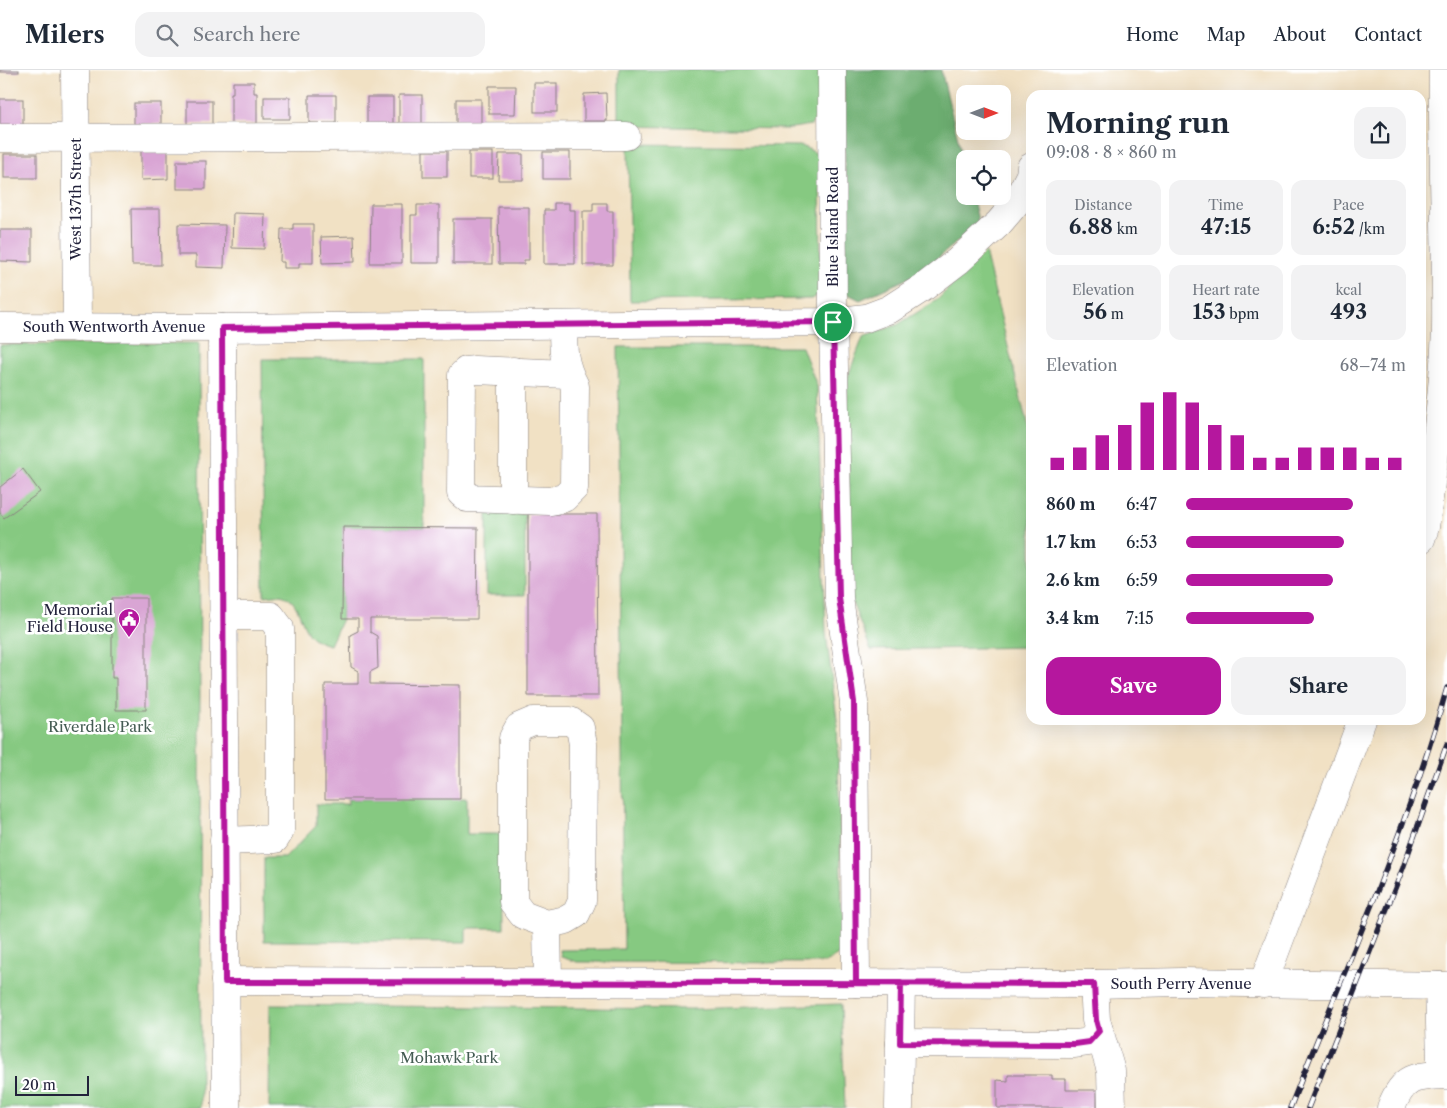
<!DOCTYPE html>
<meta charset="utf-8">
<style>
:root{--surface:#fff;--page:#f2f2f3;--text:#1f2937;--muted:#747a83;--line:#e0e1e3;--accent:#b5179e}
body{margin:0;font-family:"Libre Caslon Text",serif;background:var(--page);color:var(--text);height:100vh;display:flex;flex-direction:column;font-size:19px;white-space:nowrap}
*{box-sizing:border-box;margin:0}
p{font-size:16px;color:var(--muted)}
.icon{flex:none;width:28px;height:28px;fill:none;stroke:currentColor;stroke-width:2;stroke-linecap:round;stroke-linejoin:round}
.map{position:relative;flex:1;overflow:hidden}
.side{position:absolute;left:1026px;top:20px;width:400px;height:635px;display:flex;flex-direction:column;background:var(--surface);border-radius:15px;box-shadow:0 5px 20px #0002}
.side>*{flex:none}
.needle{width:32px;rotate:90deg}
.fabs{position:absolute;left:956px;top:15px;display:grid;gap:10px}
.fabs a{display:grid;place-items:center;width:55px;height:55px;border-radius:10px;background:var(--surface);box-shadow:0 5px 20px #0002;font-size:25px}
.scale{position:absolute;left:15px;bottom:12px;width:74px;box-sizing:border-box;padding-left:5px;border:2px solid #22223b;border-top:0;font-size:14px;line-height:18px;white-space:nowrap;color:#22223b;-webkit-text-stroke:4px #fff;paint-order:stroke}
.pin{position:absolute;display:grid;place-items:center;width:42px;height:42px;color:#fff;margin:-21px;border:2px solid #fff;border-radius:50%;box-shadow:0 1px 5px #0007}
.round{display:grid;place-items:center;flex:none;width:52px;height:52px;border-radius:15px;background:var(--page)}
.head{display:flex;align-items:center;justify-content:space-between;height:85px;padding:0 20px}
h1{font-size:28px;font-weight:700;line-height:38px}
.stats{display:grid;grid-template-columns:repeat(3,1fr);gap:8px;height:85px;padding:5px 20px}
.stats div{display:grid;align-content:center;border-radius:12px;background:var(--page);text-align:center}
.stats b{font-size:21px;font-weight:700}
.stats small{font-size:14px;font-weight:400}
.stats p{font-size:14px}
.chart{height:140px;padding:10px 20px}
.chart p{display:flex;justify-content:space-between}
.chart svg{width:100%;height:90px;margin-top:5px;stroke:var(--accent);stroke-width:6}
.cta{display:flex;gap:10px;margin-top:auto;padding:10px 20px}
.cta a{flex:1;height:58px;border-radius:15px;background:var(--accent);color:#fff;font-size:20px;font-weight:700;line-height:58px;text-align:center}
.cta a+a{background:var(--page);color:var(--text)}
ul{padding:0 20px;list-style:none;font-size:16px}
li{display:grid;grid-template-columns:80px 60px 1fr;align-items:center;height:38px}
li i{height:12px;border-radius:6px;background:var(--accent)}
header{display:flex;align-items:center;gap:30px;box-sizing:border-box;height:70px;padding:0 25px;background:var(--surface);border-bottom:1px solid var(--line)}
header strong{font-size:24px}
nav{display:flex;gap:28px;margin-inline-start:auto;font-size:18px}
.search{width:350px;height:45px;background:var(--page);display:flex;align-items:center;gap:12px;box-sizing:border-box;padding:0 18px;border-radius:15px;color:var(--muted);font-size:19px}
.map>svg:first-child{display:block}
.green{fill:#86c981;stroke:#54765e}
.forest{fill:#6cad6f;stroke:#476855}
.building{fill:#d9a5d4}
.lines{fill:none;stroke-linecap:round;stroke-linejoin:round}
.minor-casing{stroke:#8a8280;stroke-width:29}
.minor{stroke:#fff;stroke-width:28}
.rail-casing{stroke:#22223b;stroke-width:5.5}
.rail{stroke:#fff;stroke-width:4;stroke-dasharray:11;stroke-linecap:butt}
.route-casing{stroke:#fff;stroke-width:10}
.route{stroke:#b5179e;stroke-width:6}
.labels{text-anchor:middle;stroke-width:5;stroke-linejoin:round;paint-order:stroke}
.street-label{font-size:15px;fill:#22223b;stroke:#fff}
.poi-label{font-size:15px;fill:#22223b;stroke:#fff;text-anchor:end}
.park-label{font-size:15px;fill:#455c54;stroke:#fff}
</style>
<header>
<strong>Milers</strong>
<div class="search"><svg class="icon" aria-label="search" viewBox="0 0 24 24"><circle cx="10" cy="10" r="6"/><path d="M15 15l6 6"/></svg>Search here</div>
<nav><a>Home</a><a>Map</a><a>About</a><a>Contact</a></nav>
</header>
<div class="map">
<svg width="1447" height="1038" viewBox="0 0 1447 1038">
<rect width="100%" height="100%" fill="#fff"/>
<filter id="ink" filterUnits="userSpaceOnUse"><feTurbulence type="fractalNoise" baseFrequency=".02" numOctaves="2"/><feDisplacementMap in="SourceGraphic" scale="10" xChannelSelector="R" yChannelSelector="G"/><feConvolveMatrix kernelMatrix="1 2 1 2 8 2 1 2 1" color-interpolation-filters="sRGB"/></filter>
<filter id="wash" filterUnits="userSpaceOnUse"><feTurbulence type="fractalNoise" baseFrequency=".0096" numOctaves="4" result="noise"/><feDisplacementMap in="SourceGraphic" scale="20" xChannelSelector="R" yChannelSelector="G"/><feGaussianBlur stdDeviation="1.12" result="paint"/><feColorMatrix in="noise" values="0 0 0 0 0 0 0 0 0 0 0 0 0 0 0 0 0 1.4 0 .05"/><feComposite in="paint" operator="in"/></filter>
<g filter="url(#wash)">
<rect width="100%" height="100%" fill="#f1e1c4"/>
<g class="green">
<path d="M619 0H821L820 42 811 55 786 59 619 56Z"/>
<path d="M628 74 802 76 820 85 821 224 811 229 630 231Z"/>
<path d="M985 182 1031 371V577L871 580 851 530 847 309 863 267 897 255 937 230Z"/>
<path d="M199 273 201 1038H0V275Z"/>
<path d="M618 277H802L817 316 826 563 837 650 843 882 825 893 577 892 561 887 560 880 624 879Z"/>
<path d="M262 289H424V458L343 457 342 549 330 575C321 573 311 569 307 561 299 548 298 528 280 525 275 524 269 526 264 526Z"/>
<rect x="487" y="444" width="38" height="81"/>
<path d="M467 728V764H503L504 858H466V872L264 871V788H285L316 756V734H348V729Z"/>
<path d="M841 934 845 1038H269L270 935 690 939Z"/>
</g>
<path class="forest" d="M844 0H941L965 97V126H972L979 154 920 203 860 230 846 223Z"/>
<g id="blocks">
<g class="building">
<rect x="0" y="0" width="19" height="2"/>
<path d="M233 12H254V23H257V54H231V23H233Z"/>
<rect x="534" y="13" width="23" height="29"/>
<path d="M489 16H516L515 44H489Z"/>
<path d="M606 23 607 51H584V24Z"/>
<path d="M309 25H336V54L309 53Z"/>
<rect x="399" y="25" width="23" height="29"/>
<rect x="264" y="27" width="26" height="22"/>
<rect x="367" y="27" width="26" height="29"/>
<rect x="0" y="29" width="23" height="29"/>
<rect x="456" y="29" width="25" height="27"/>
<rect x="187" y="31" width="25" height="23"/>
<rect x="134" y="33" width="27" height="21"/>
<path d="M141 81H168V109L141 110Z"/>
<rect x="423" y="81" width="24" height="26"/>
<rect x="469" y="82" width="24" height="26"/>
<rect x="543" y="82" width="27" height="27"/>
<rect x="4" y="84" width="33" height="24"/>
<path d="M499 84H523V110H498Z"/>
<rect x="177" y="91" width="29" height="28"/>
<path d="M554 133H569V140H575V194H544V140H554Z"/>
<path d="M593 133H607V141H613V195H583V141H593Z"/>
<path d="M371 134H402V193H370Z"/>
<path d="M417 135H439V193H411V145H417Z"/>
<path d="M498 137H529V190H524V194H499Z"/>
<path d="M131 139H160L161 195H132Z"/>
<path d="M233 143 265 144 264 179 232 178Z"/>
<rect x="453" y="149" width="39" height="45"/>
<path d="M178 154 225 155 224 198 196 197V185H178Z"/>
<path d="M293 154H313V193H299V198H284V192H280L281 159H293Z"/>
<path d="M0 160H32V192L0 191Z"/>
<path d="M354 166 355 192 322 193 321 167Z"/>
<path d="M23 399 40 422 4 448 0 443V417Z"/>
<path d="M528 444H597L598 626H528Z"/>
<path d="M343 457 478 458 477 549H370V562L377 566 378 598 370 602V614L460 615V729H325V614H358V601L351 597 350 565 358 561V549H342Z"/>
<path d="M112 528H146V640H116V608H112Z"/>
<path d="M1008 1005H1052V1009H1066V1020H1097V1038H997V1010L1008 1011Z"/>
</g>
</g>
</g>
<g filter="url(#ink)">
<use href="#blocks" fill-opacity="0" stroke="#8a8280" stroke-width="1"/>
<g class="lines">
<g class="minor-casing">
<g id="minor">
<path d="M75 0 77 258"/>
<path d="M832 0 833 252 839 528 854 632 856 913"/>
<path d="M0 68 626 66"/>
<path d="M563 255C563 279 563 294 575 316L574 418 564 428 550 431 467 428 461 423 462 305 466 301 475 300 568 304"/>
<path d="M0 257 222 258 833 252 866 248 890 239 924 217 958 191 999 153 1016 133 1030 105 1031 97"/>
<path d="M222 258 226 1038"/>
<path d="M513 301V430"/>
<path d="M1421 469 1425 457C1434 392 1443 327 1446 261 1447 174 1442 87 1443 0"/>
<path d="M223 546H271L280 558V761L275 769 224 771"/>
<path d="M533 651H570L580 658 583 674 582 831 576 844 566 850 547 854 523 845 513 832V668L519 657Z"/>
<path d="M547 854 548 912"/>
<path d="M225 911 1094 914 1182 912 1447 916"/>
<path d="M1094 914 1096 950 1111 1001 1112 1038"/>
<path d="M1263 914 1362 650"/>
<path d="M1439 916 1441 991 1447 997"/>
<path d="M900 973 1075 974 1089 972 1099 961"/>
<path d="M899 1038 901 913"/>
<path d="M1391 1038C1403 1006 1415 1006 1447 1005"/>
</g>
</g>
<use href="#minor" class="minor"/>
<g class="rail-casing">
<g id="rail">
<path d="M1290 1038C1344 901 1407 760 1447 618"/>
<path d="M1308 1038 1403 798 1447 674"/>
</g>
</g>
<use href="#rail" class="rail"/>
</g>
</g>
<g class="lines" filter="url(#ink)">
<g class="route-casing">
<path id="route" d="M833 252 222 258 225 912 795 913C894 913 994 913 1094 914L1096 950 1099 961 1089 972 1075 974 900 973 901 913H856L854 632 839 528 833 252"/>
</g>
<use href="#route" class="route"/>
</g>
<defs>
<g id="civic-pin" transform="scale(1.125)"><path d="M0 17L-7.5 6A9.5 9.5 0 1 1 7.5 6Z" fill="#b5179e" stroke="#fff"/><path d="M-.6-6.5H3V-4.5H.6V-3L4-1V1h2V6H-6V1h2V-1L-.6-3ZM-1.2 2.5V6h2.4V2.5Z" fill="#fff"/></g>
</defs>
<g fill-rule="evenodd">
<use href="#civic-pin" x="129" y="549"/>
</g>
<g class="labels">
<g class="street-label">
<text transform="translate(76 129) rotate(-90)" y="5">West 137th Street</text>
<text transform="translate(833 157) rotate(-90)" y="5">Blue Island Road</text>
<text x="114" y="262">South Wentworth Avenue</text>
<text x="1181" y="919">South Perry Avenue</text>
</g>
<g class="poi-label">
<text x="113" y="545">Memorial<tspan x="113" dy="17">Field House</tspan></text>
</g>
<g class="park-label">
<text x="100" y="662">Riverdale Park</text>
<text x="449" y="993">Mohawk Park</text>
</g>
</g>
</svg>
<div class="fabs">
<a><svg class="needle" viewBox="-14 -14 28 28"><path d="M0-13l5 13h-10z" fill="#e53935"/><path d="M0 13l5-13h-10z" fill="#747a83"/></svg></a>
<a><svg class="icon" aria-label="locate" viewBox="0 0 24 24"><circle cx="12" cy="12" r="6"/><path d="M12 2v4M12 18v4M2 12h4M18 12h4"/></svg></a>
</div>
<div class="scale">20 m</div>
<div class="pin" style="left:833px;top:252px;background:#1e9e55"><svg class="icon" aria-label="arrive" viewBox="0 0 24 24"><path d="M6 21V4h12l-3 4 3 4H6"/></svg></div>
<section class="side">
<div class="head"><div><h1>Morning run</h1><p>09:08 · 8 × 860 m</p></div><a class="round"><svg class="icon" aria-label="share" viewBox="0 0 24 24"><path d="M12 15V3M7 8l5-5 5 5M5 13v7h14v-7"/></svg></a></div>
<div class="stats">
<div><p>Distance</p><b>6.88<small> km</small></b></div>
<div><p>Time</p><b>47:15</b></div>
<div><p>Pace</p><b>6:52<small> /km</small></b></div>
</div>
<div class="stats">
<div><p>Elevation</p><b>56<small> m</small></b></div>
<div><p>Heart rate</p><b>153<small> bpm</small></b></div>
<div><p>kcal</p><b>493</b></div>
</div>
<div class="chart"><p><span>Elevation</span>68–74 m</p>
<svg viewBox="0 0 160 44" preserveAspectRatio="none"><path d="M5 44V38M15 44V33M25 44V27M35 44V22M45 44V11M55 44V6M65 44V11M75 44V22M85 44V27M95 44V38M105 44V38M115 44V33M125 44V33M135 44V33M145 44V38M155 44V38"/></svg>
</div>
<ul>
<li><b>860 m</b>6:47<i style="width:76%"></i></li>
<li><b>1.7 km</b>6:53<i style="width:72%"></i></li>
<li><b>2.6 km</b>6:59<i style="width:67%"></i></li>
<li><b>3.4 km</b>7:15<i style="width:58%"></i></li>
</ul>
<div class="cta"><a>Save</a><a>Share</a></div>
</section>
</div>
